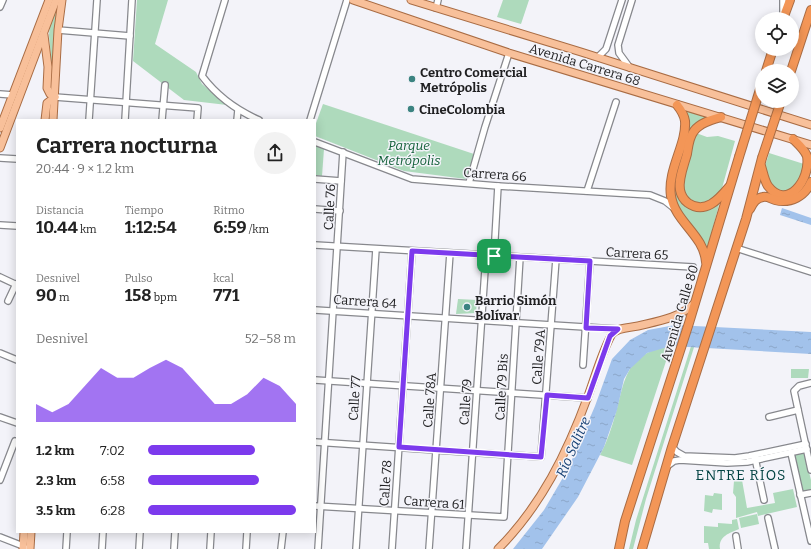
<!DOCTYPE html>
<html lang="es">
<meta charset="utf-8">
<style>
:root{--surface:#fff;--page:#f2f2f2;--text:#222;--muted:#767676;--accent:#7c3aed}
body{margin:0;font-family:Bitter,serif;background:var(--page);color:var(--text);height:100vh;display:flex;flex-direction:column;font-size:15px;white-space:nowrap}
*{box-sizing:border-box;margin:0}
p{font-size:13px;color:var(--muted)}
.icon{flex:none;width:22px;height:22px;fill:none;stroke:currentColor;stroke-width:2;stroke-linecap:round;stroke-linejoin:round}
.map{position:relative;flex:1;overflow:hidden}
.drawer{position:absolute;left:16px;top:119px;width:300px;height:414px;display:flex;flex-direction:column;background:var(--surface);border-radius:0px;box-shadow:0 2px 10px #0003}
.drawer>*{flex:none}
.buttons{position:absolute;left:755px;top:12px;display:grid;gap:8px}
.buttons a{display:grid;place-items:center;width:44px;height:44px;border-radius:50%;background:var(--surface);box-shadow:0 2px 10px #0003;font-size:20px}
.pin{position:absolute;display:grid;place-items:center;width:34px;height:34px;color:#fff;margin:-17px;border-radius:8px;box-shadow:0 2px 6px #0006}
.round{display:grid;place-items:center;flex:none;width:42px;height:42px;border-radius:21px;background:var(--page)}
.headline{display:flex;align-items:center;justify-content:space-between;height:68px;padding:0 20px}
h1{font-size:22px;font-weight:700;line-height:30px}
.stats{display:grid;grid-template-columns:repeat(3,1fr);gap:6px;height:68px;padding:4px 20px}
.stats div{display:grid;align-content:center}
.stats b{font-size:17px;font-weight:700}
.stats small{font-size:11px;font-weight:400}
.stats p{font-size:11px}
.chart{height:112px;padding:8px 20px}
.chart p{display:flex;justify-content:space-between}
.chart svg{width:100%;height:72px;margin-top:4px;fill:var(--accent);opacity:.7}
ul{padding:0 20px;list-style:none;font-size:13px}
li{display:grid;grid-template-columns:64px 48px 1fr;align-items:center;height:30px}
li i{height:10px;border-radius:5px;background:var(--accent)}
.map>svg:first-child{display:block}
.green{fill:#aedabc}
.water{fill:url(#water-ripples)}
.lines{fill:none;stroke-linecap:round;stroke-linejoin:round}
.minor-casing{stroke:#87888d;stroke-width:8}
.major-casing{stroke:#a96c44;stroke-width:9}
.highway-casing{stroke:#a96c44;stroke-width:10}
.minor{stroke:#fff;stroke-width:5.5}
.major{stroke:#f8c09a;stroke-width:7}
.highway{stroke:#f39657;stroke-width:8}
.highway-bridge-casing{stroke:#a96c44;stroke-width:10;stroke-linecap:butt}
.highway-bridge{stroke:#f39657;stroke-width:8}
.route-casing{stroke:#fff;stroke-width:8}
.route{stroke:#7c3aed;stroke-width:5}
.poi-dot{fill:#3b8381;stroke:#f3f3f9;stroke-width:1.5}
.labels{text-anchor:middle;stroke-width:3;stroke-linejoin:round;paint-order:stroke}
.street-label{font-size:13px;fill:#1f1f21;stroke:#f3f3f9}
.poi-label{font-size:13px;font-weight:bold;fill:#1f1f21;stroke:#f3f3f9;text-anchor:start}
.park-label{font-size:13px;font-style:italic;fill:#126038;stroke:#f3f3f9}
.water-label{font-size:14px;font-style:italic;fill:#174174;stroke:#f3f3f9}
.neighbourhood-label{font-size:14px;letter-spacing:1px;fill:#004241;stroke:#f3f3f9}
</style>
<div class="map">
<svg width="811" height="549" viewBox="0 0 811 549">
<defs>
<pattern id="water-ripples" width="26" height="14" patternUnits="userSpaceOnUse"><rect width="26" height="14" fill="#a2c2eb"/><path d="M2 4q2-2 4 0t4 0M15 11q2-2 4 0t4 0" fill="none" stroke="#8ba6c9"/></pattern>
</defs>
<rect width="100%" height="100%" fill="#f3f3f9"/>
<g class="green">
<path d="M137 0H168L155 44 196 72 202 84 227 105 184 100 133 61Z"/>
<path d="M503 0H529L521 24 497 17Z"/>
<path d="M58 3 52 88 50 83 51 58 49 35 50 24Z"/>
<path d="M323 104 474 154 466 179 404 171 315 136V126Z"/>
<path d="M686 109 713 118 695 126 678 181 688 207 720 201 707 250 700 236 681 211 674 197 675 176 689 125Z"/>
<path d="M696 133 707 137 718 136 735 141 721 192 717 197 702 205 687 199 682 185 687 162Z"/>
<path d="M315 145 324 149 322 176 315 175Z"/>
<path d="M769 153 804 164 803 180 785 193C775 190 765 181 765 169 765 164 768 158 769 153Z"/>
<path d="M458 299 477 300 476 313 456 314Z"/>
<path d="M693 340 696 341 646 499 633 549H629L636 520Z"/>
<path d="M671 346 632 465 600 455C607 442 612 427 616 412 623 389 623 367 647 353 654 349 663 348 671 346Z"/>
<path d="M791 369H809L808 378H791Z"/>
<path d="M804 452 811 480V491L802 492 793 454Z"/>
<path d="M742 480 747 508 775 503 773 493 793 489 797 507 758 516 757 512 736 518V497L733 493 734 481Z"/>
<path d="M714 493 722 494V510L713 509 712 513 704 511 705 495 713 496Z"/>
<path d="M757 514 759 524 741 528 739 518Z"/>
<path d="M737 519 739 529C730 533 718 536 720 549H709L708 543H704V526L718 527V523L732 524V520Z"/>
</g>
<g class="water">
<path d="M782 208 811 218V225L780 215Z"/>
<path d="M675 325 811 332V354L671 346 647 353 630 369 624 379 617 410 604 447 578 497 542 549H513L544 510 568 469 595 406 612 359 630 340 648 330Z"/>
</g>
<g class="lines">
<g class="minor-casing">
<g id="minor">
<path d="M225 0 202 76C217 96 236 110 259 120"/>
<path d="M0 7 3 0"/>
<path d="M436 8 438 0"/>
<path d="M783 14V0"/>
<path d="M58 30 130 36"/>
<path d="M598 57 606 49 622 0"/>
<path d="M630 68 619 53 618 45 632 0"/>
<path d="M0 94 13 95"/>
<path d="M55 97 198 108 197 120"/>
<path d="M89 120 97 0"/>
<path d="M125 120 132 0"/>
<path d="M162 120 165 85"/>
<path d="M237 120 238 110"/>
<path d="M310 120 347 0"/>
<path d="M315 142 412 179 498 186 650 195 665 201 675 209"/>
<path d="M0 158 17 159"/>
<path d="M315 179 341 181"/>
<path d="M469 183 485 127 509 53"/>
<path d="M587 191 616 102"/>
<path d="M315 209 340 211"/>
<path d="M0 225 17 226"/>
<path d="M315 245 693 267"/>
<path d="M736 248 811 272"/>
<path d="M494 256 498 186"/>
<path d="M0 277 17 285"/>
<path d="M8 301 16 284"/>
<path d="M315 310 617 329"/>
<path d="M0 353 17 360"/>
<path d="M583 365 590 261"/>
<path d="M315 380 588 398"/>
<path d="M811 383 799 386 794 391 811 470"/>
<path d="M0 417 17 423"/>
<path d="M769 417 798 410"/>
<path d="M315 442 541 457 556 259"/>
<path d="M672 447 677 452 684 456 735 458 749 456 806 444"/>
<path d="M791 453 811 541"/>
<path d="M755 458 764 500"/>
<path d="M666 467 674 461 680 460 727 463 747 462 807 449"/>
<path d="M0 480 15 441"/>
<path d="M800 495 811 493"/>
<path d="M315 506 504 517 520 257"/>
<path d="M768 518 775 549"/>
<path d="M736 536 738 549"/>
<path d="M0 537 23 546 25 548"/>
<path d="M66 549 67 532"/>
<path d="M102 549 103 532"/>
<path d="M139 549 140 532"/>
<path d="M174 549 175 532"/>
<path d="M210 549 211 532"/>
<path d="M246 549 247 532"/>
<path d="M281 549 283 532"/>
<path d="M318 549 343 152"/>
<path d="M356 549 376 249"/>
<path d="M392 549 412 251"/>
<path d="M429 549 450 253"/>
<path d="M466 549 486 255"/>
</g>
</g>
<g class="major-casing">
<g id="major">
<path d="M353 0 509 53 811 145"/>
<path d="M411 0 581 52 811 125"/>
<path d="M44 35 48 67 47 88 50 94 55 97"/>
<path d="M45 120 47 103 55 97"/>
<path d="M53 120 58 30 62 0"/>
<path d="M0 128 49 0"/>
<path d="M0 148 56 0"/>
<path d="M23 549 24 532"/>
<path d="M30 549 31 532"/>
<path d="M498 549C541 506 567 453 588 396 595 377 602 351 612 334 618 327 629 328 638 326 659 321 679 318 695 303"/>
</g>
</g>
<g class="highway-casing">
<g id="highway">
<path d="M783 19 790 0"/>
<path d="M766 71 773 49"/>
<path d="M791 71 811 10"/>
<path d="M677 105C681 110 684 114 685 121 687 144 667 170 671 196 675 222 704 235 706 262"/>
<path d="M721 117C711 120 700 123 694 131 689 137 688 147 687 154 684 165 678 179 680 190 681 195 684 200 688 203 705 215 719 199 729 187"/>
<path d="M761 166C763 172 764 180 768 186 787 211 811 180 807 156 804 149 798 144 793 139"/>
<path d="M750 209C753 203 756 198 763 197 768 196 771 199 775 200 791 204 805 196 811 182"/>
<path d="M619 549 625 521 689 323 739 157"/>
<path d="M642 549 672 447 746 219 762 158"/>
</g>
</g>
<use href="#minor" class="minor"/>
<use href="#major" class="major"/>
<use href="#highway" class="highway"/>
<g class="highway-bridge-casing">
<g id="highway-bridge">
<path d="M739 157 762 83"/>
<path d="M762 158 781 101"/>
</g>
</g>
<use href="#highway-bridge" class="highway-bridge"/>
</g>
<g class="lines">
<g class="route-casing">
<path id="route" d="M412 251 590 261 586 328 618 329 610 336 588 398 547 395 541 457 399 447Z"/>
</g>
<use href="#route" class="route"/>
</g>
<g class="poi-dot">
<circle cx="412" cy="79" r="4"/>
<circle cx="411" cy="109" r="4"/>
<circle cx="467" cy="307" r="4"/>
</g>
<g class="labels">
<g class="street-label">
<text transform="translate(585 64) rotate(17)" y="5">Avenida Carrera 68</text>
<text transform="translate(495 174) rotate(4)" y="5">Carrera 66</text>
<text transform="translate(329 207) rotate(-87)" y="5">Calle 76</text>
<text transform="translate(637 253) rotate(3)" y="5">Carrera 65</text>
<text transform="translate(365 301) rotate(4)" y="5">Carrera 64</text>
<text transform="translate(679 313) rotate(-73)" y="5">Avenida Calle 80</text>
<text transform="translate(538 357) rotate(-86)" y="5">Calle 79A</text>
<text transform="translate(501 387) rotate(-87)" y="5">Calle 79 Bis</text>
<text transform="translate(354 398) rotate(-86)" y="5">Calle 77</text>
<text transform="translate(429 400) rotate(-86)" y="5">Calle 78A</text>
<text transform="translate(465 402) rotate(-86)" y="5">Calle 79</text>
<text transform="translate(385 483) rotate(-86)" y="5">Calle 78</text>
<text transform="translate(434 502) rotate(4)" y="5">Carrera 61</text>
</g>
<g class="poi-label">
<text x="420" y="77">Centro Comercial<tspan x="420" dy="15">Metrópolis</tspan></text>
<text x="419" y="114">CineColombia</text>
<text x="475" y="305">Barrio Simón<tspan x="475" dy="15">Bolívar</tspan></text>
</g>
<g class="park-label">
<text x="409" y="150">Parque<tspan x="409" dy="15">Metrópolis</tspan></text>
</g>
<g class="water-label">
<text transform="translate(573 447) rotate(-66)" y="5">Río Salitre</text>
</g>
<g class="neighbourhood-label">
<text x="741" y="480">ENTRE RÍOS</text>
</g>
</g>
</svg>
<div class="buttons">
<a><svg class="icon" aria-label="locate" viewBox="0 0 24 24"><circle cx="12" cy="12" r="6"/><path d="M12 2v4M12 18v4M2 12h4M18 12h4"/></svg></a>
<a><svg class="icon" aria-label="layers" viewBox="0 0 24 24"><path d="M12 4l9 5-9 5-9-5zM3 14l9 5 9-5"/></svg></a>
</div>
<div class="pin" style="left:494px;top:256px;background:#1e9e55"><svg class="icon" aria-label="arrive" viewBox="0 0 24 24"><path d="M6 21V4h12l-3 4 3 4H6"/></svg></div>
<section class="drawer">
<div class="headline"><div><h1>Carrera nocturna</h1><p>20:44 · 9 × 1.2 km</p></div><a class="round"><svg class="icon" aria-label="share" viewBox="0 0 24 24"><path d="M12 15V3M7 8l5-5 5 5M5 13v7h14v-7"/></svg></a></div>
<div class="stats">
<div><p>Distancia</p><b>10.44<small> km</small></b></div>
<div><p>Tiempo</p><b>1:12:54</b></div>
<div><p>Ritmo</p><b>6:59<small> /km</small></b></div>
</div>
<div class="stats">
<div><p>Desnivel</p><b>90<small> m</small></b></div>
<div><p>Pulso</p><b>158<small> bpm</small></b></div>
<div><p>kcal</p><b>771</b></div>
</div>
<div class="chart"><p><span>Desnivel</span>52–58 m</p>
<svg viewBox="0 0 160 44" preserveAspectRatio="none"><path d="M0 44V33L10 38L20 33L30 22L40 11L50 17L60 17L70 11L80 6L90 11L100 22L110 33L120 33L130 27L140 17L150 22L160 33V44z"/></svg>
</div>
<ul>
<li><b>1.2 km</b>7:02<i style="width:72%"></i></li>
<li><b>2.3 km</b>6:58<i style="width:75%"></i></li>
<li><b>3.5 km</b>6:28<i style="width:100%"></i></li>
</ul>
</section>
</div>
